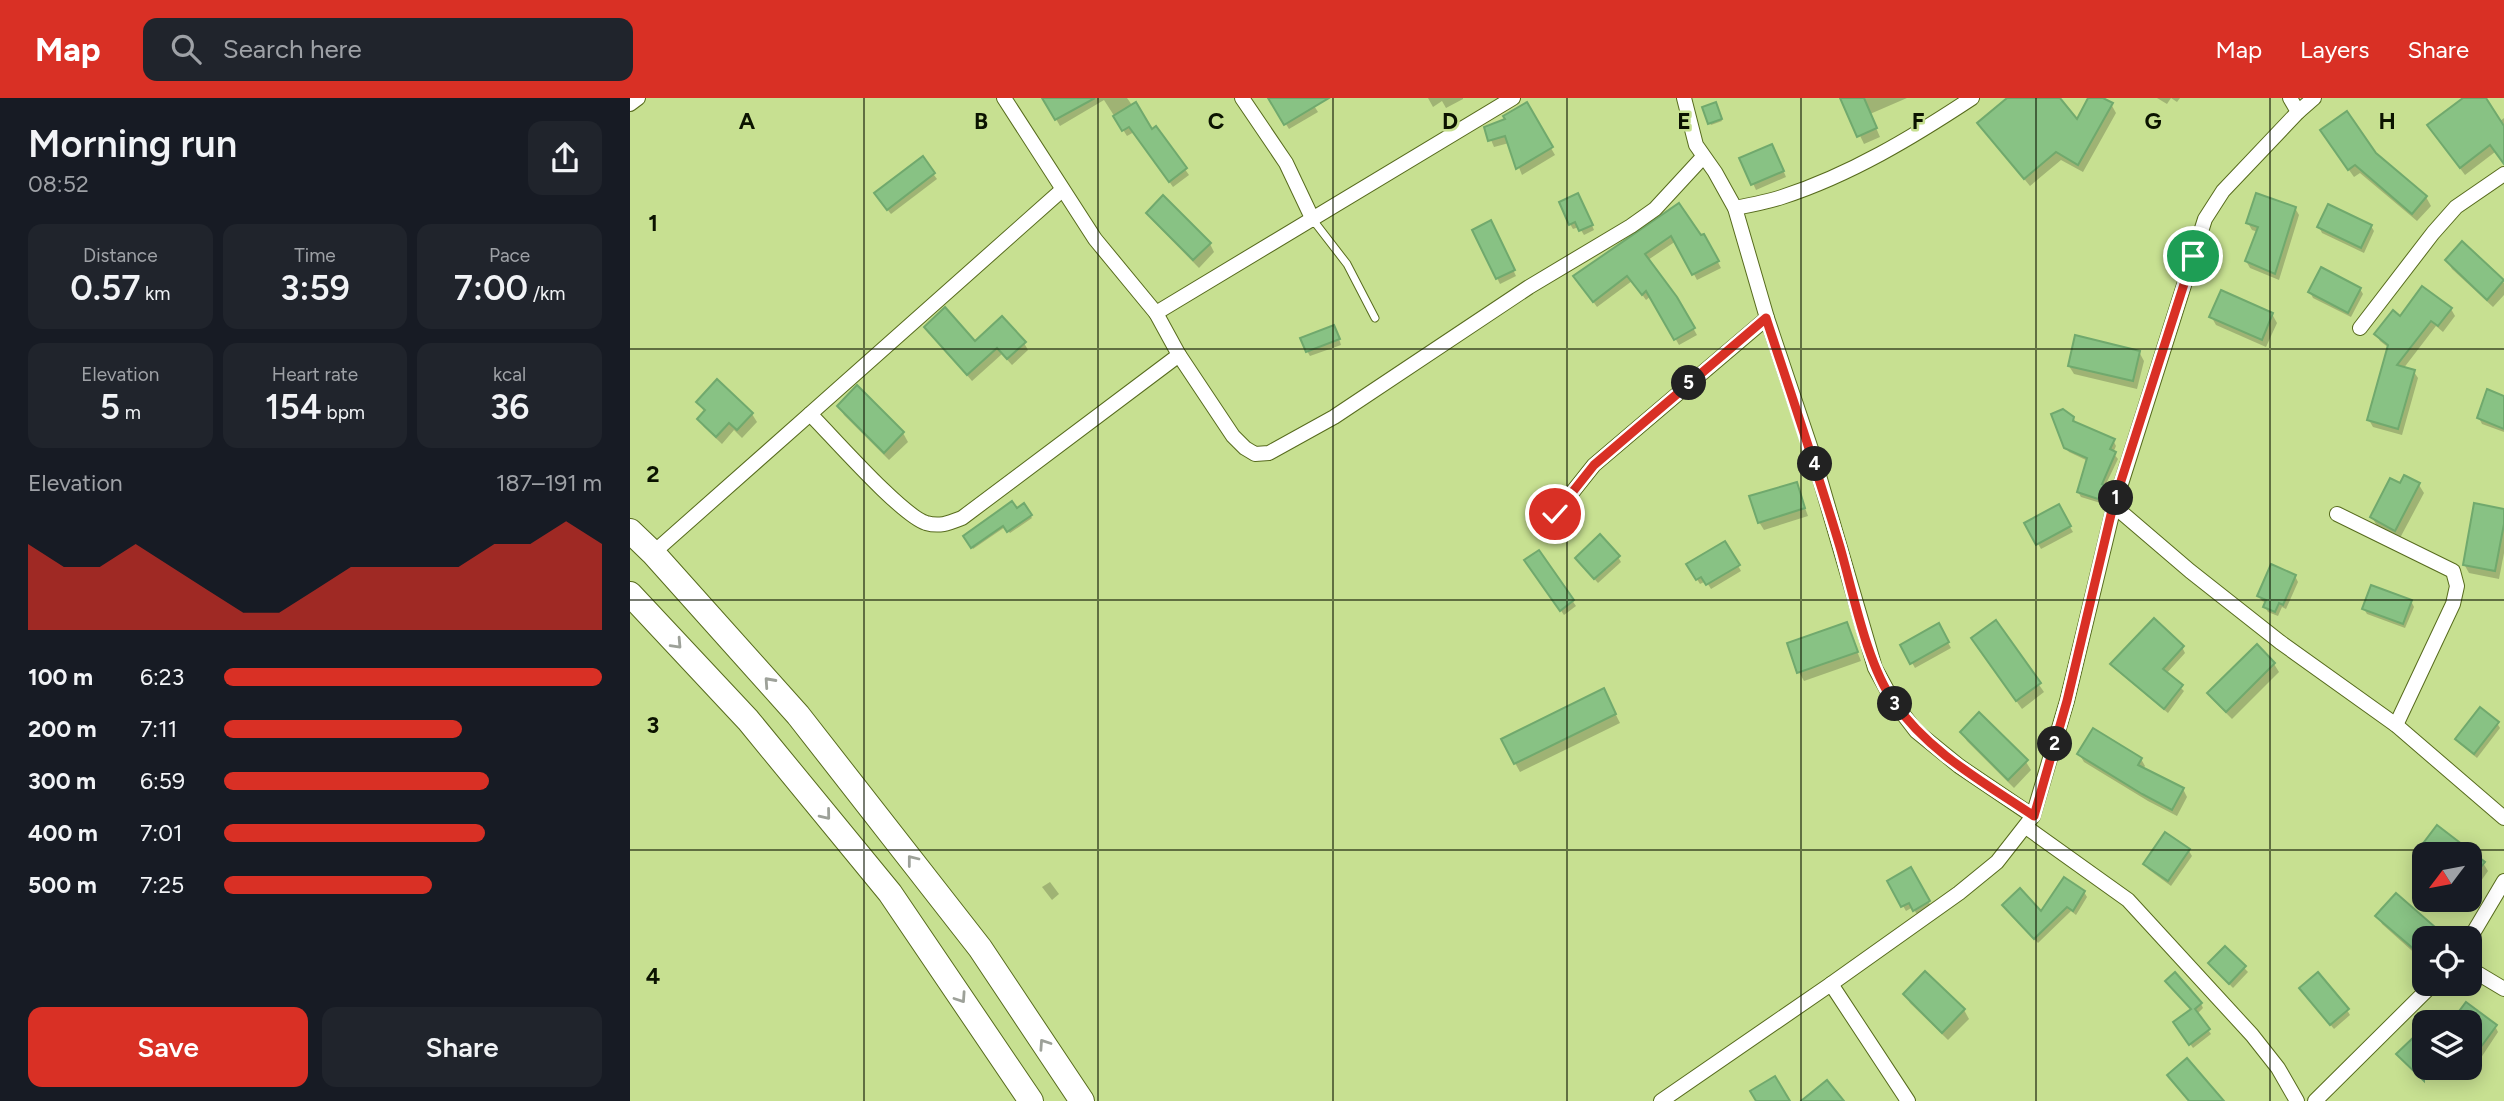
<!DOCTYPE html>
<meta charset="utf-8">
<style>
:root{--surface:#171b24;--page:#20242c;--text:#f1f3f6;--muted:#9ea1a6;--accent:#d93025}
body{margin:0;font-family:Figtree,sans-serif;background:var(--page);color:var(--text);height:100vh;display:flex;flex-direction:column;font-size:26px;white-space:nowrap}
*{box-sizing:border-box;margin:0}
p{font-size:23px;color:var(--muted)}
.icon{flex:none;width:38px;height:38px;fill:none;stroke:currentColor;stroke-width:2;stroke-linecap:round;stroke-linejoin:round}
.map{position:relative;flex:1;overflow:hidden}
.sheet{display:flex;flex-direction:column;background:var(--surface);width:630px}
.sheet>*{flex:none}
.needle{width:46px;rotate:238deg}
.buttons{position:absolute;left:1782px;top:744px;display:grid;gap:14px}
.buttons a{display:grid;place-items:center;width:70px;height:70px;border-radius:14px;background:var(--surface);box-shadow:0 4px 18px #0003;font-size:35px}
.pin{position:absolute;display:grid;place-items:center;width:60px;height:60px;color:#fff;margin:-30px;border:4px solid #fff;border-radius:50%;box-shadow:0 2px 7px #0007}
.km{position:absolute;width:35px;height:35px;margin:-18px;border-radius:50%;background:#222;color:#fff;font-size:19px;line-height:35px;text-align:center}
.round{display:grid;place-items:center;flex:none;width:74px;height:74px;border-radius:14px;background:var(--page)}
.summary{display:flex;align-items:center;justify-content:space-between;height:119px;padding:0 28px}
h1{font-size:38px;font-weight:600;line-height:52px}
.stats{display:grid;grid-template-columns:repeat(3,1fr);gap:10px;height:119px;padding:7px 28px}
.stats div{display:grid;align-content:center;border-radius:14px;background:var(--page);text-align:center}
.stats b{font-size:35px;font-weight:600}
.stats small{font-size:19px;font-weight:400}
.stats p{font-size:19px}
.chart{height:196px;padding:14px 28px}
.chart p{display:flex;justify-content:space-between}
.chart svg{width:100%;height:126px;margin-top:7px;fill:var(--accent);opacity:.7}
.button{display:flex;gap:14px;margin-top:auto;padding:14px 28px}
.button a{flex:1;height:80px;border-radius:14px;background:var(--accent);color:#fff;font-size:28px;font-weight:600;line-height:80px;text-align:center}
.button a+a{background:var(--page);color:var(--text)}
ul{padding:0 28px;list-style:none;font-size:23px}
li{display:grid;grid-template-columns:112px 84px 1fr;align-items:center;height:52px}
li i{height:18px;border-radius:9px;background:var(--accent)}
header{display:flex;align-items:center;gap:42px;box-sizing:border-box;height:98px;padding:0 35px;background:var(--accent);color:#fff}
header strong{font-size:33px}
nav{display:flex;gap:38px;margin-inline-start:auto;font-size:24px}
.search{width:490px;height:63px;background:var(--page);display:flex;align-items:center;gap:18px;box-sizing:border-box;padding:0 24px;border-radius:14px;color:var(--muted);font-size:26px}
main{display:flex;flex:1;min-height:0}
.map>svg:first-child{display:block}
.shadow{fill:#0003}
.building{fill:#88c284;stroke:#70a96d;stroke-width:2}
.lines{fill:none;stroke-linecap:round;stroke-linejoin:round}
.lane-casing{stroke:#576b1d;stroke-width:9}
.street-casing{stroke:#576b1d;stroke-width:16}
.highway-casing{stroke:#576b1d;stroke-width:26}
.lane{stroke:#fff;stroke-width:7}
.street{stroke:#fff;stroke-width:14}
.highway{stroke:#fff;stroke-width:24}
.oneway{stroke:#9da199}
.route-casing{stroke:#fff;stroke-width:14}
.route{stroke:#d93025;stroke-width:9}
.grid{fill:none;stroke:#0b1300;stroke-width:2;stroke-opacity:0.55}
.grid-label{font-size:23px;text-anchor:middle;font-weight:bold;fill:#0b1300;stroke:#c7e091;stroke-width:5;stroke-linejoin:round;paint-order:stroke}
</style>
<header>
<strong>Map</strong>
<div class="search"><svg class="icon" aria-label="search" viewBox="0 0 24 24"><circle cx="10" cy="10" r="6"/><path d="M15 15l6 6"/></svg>Search here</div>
<nav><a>Map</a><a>Layers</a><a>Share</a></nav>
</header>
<main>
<section class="sheet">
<div class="summary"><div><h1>Morning run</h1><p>08:52</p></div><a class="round"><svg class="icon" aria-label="share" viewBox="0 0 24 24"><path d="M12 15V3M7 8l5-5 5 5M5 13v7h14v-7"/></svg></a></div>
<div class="stats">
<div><p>Distance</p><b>0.57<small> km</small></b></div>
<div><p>Time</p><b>3:59</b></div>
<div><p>Pace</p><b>7:00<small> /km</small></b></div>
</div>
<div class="stats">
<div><p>Elevation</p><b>5<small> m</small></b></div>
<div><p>Heart rate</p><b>154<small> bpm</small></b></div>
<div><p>kcal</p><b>36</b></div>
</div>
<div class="chart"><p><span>Elevation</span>187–191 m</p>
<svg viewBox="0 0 160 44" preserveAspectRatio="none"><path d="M0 44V14L10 22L20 22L30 14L40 22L50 30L60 38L70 38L80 30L90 22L100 22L110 22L120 22L130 14L140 14L150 6L160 14V44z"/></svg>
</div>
<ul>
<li><b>100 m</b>6:23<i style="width:100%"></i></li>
<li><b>200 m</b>7:11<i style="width:63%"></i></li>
<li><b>300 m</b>6:59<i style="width:70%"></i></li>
<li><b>400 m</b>7:01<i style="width:69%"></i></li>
<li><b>500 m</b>7:25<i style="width:55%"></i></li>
</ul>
<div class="button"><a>Save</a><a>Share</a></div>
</section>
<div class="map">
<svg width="1874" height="1003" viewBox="0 0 1874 1003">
<rect width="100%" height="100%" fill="#c7e091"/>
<g class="shadow">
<path d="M414 0H497L521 34 526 30 559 77 543 89 504 34 497 38 474 2 430 28Z"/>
<path d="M644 0H679L688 14 659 31 641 2Z"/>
<path d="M798 0H833V1L816 10 812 3 803 9Z"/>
<path d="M1212 0H1277L1240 16 1250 39 1234 46Z"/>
<path d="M1378 0H1428L1447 24 1460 0H1470L1481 6 1486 15 1453 74 1431 62 1400 88 1349 26Z"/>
<path d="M1527 0H1550L1547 4 1541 0 1537 6Z"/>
<path d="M1836 0H1854L1869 24 1874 20V55L1865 54 1835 77 1804 35Z"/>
<path d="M1085 6 1092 23 1081 27 1080 25Z"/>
<path d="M896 7 925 57 892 77 879 45 864 49 856 30 877 22Z"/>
<path d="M1697 41 1745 56 1796 99 1801 108 1787 123 1730 75 1724 79Z"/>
<path d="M1145 53 1156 79 1126 92 1112 61Z"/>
<path d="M292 61 307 81 261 116 249 101Z"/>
<path d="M951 102 964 132 954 137 949 129 943 131 940 126Z"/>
<path d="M1049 107 1071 139 1074 138 1091 170 1067 182 1046 143 1018 162 1046 200 1067 237 1049 247 1021 198 1016 202 1002 183 967 209 949 184Z"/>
<path d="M1665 110 1669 117 1649 182 1620 170 1616 163 1628 134 1622 132 1618 125Z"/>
<path d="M518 115 580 146 584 154 569 170 523 123Z"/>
<path d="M1741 128 1744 133 1734 155 1692 135 1689 129Z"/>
<path d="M863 130 886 178 870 186 844 133Z"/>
<path d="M1833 146 1874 185V197L1863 209 1822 171 1817 162Z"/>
<path d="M1730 191 1733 196 1721 219 1683 200 1680 194Z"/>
<path d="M1821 211 1825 218 1813 234 1806 228 1773 271 1784 274 1788 280 1772 337 1743 329 1739 322 1759 250 1750 243 1746 236 1770 220Z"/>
<path d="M1642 216 1647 225 1636 249 1586 227 1581 218Z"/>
<path d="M296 229 344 245H394L398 252 382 267 372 256 342 283Z"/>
<path d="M707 234 711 247 680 258 677 253Z"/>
<path d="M1509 254 1514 263 1507 291 1444 276 1439 268Z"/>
<path d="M227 290 273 335 278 344 259 362 214 317 209 308Z"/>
<path d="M1874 300V334L1852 326 1849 320Z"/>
<path d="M68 304 122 316 127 324 112 340 104 332 92 346 74 329 69 321 75 315Z"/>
<path d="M1443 320 1446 325 1483 342 1486 348 1483 355 1488 361 1475 388 1481 394 1477 407 1451 399 1448 394 1458 363 1439 354 1435 349Z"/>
<path d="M1166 386 1178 418 1134 432 1129 424Z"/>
<path d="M1789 387 1794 395 1770 440 1747 428 1742 419 1771 388Z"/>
<path d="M393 407 402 420 380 435 375 429 343 451 335 439Z"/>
<path d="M1428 408 1443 434 1411 451 1397 426Z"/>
<path d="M1874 413V455L1869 481 1839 475 1834 466Z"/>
<path d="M1095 445 1111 473 1081 491 1076 483 1070 486 1058 467Z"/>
<path d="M909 454 946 508 934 517 900 467Z"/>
<path d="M988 459 991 464 968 485 950 465Z"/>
<path d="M1665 478 1668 484 1656 511 1652 509 1648 518 1638 514 1635 509 1637 505 1632 503 1629 498Z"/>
<path d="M1781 503 1784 509 1775 530 1737 516 1734 511Z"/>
<path d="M1366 525 1414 594 1392 611 1348 549Z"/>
<path d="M1216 526 1231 563 1174 583 1169 574Z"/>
<path d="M1308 527 1321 550 1285 570 1272 547Z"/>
<path d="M1552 549 1555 555 1536 576 1554 593 1538 615 1485 571 1482 566Z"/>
<path d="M1644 566 1649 574 1602 621 1584 603 1580 595Z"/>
<path d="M978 601 990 625 890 674 885 665Z"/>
<path d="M1867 625 1870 630 1847 660 1830 646 1827 641Z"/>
<path d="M1332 635 1396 664 1401 672 1384 690 1337 643Z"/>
<path d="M1449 656 1511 661 1515 668 1513 671 1553 691 1557 699 1547 718 1518 703 1454 664Z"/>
<path d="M1807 730 1853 765 1858 773 1841 797 1839 756H1794V761L1789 753Z"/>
<path d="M1536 736 1559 753 1562 758 1541 788 1518 771 1515 766Z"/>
<path d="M1280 772 1301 808 1287 817 1283 809 1276 813 1259 784Z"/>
<path d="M420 784 429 796 422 802 412 789Z"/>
<path d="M1454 794 1457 799 1446 817 1441 813 1408 845 1378 813 1411 816Z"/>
<path d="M1748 818 1804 830 1808 839 1794 840V855L1790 860 1752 826Z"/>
<path d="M1595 850 1618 874 1603 890 1580 866Z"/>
<path d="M1295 875 1334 912 1339 921 1318 942 1280 905 1275 896Z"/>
<path d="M1674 895 1717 912 1720 917 1704 931Z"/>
<path d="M1571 906 1573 910 1567 916 1581 936 1563 950 1545 924Z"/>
<path d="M1836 906 1865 928 1868 934 1841 975 1834 970H1839V924H1827Z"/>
<path d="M1769 957 1794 970H1804L1792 982Z"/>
</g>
<g class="building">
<path d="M412 0H465L425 22Z"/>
<path d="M638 0H699L654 27Z"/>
<path d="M1210 0H1234L1247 30 1227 39Z"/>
<path d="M1377 0H1430L1447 21 1458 0H1473L1483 5 1448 67 1426 54 1394 81 1347 25Z"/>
<path d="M1833 0H1856L1874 28V66L1860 47 1830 70 1797 27Z"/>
<path d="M506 4 522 31 526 28 557 70 539 84 499 29 492 33 483 18Z"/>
<path d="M897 4 923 49 886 71 875 38 858 43 854 29 875 21 873 18Z"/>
<path d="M1086 4 1092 21 1078 26 1072 9Z"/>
<path d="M1717 13 1746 55 1797 98 1782 116 1725 67 1718 72 1690 32Z"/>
<path d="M1142 46 1154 73 1121 87 1109 60Z"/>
<path d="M293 58 305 75 257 112 244 95Z"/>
<path d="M948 95 963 127 949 133 945 124 939 127 929 104Z"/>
<path d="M1626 95 1666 109 1645 176 1615 163 1628 129 1616 125Z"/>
<path d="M533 97 581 145 563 162 516 115Z"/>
<path d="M1049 105 1071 137 1074 136 1089 163 1062 177 1041 138 1015 156 1047 199 1065 230 1044 242 1016 193 1012 197 997 178 963 204 943 178Z"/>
<path d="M1698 106 1742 127 1731 150 1687 129Z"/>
<path d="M861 122 885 172 866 181 842 132Z"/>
<path d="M1832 143 1874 182 1857 202 1815 162Z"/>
<path d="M1691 169 1731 190 1718 215 1678 194Z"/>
<path d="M1792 188 1822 210 1808 228 1801 223 1767 267 1785 272 1768 331 1737 322 1758 247 1744 236 1763 212 1770 218Z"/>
<path d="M1591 192 1643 215 1632 242 1579 219Z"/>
<path d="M315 209 345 243 372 218 396 244 377 261 367 250 337 277 294 229Z"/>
<path d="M704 227 710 241 676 254 670 240Z"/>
<path d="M1445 237 1510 253 1503 283 1438 268Z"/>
<path d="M87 281 123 315 107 332 99 325 86 339 67 321 75 312 66 304Z"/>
<path d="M227 287 274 334 254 355 207 308Z"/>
<path d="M1857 291 1874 298V331L1847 320Z"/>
<path d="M1433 311 1444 319 1443 323 1485 341 1480 351 1486 354 1472 386 1479 388 1474 403 1447 394 1457 360 1434 350 1421 316Z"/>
<path d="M1774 377 1790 385 1765 433 1740 419 1760 380 1770 385Z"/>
<path d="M1167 384 1175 410 1128 425 1119 398Z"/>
<path d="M382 403 387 410 394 405 402 417 377 434 373 428 341 450 333 438Z"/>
<path d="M1844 405 1874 411V426L1865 473 1833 467Z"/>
<path d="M1429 406 1441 428 1406 447 1394 425Z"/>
<path d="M970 436 990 458 964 481 945 460Z"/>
<path d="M1095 443 1110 467 1076 487 1071 479 1066 482 1056 466Z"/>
<path d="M909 452 944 502 930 513 894 462Z"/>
<path d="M1641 466 1666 477 1653 507 1649 505 1645 514 1633 509 1636 502 1627 498Z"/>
<path d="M1741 487 1782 502 1773 526 1732 511Z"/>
<path d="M1524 520 1554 548 1533 571 1553 587 1534 611 1480 566Z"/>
<path d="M1366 522 1411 585 1386 603 1341 540Z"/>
<path d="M1217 524 1228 554 1167 575 1157 545Z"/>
<path d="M1309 525 1319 544 1280 566 1270 547Z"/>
<path d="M1627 546 1645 565 1596 614 1577 595Z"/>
<path d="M974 590 986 616 884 666 871 641Z"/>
<path d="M1850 609 1869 624 1844 656 1825 641Z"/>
<path d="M1349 614 1398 662 1378 682 1330 634Z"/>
<path d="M1463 630 1512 660 1508 667 1554 690 1542 712 1512 696 1447 656Z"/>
<path d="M1807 727 1855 764 1839 784V756H1785Z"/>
<path d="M1535 734 1560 751 1538 783 1513 766Z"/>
<path d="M1281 769 1300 803 1283 813 1279 805 1271 809 1257 783Z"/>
<path d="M1434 779 1455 793 1443 813 1437 809 1404 841 1372 807 1390 790 1411 813Z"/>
<path d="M1766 795 1805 829 1785 852 1745 818Z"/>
<path d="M1595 848 1616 868 1599 886 1578 865Z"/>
<path d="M1295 873 1335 911 1312 935 1273 896Z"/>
<path d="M1545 874 1572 905 1565 911 1580 931 1559 947 1543 924 1561 911 1535 883Z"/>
<path d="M1688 874 1719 911 1700 927 1669 890Z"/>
<path d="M1836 904 1867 927 1839 965V924H1821Z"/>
<path d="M1786 937 1794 945V983L1766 956Z"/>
<path d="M1557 960 1594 1003H1559L1537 977Z"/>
<path d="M1145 978 1160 1003H1126L1120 993Z"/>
<path d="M1197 982 1214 1003H1171Z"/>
</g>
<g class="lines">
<g class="lane-casing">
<path id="lane" d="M683 122 717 166 745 220"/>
</g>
<g class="street-casing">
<g id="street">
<path d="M374 0 465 141 526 215 883 0"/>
<path d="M612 0 656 65 683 122"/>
<path d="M1054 0 1066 47 1085 74 1105 110 1137 220 1183 357 1245 570 1263 603 1286 633 1329 668 1403 718"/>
<path d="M0 6 8 0"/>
<path d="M1668 14 1684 0"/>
<path d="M1105 110C1121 107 1137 104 1152 99 1220 77 1283 39 1342 0"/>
<path d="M1730 230 1803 135 1826 109 1874 76"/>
<path d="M549 257 603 338 615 350 625 356 639 355 704 319 899 189 1001 128 1025 111 1073 59"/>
<path d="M180 316 432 92"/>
<path d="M1484 408 1575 121 1593 93 1668 14 1660 0"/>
<path d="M925 416 964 367 1137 220"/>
<path d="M1707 416 1823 473 1827 488 1823 506 1766 627"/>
<path d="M23 455 180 316C202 338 271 417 296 425 310 429 319 425 332 420L549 257 526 215"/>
<path d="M1396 729 1498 802 1622 937 1648 970 1667 1003"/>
<path d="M1839 842 1874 783"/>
<path d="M1839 870 1874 891"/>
<path d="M1201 886 1329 795 1367 764 1403 718 1437 603 1484 408 1560 473 1650 544 1766 627 1874 720"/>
<path d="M1031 1003 1201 886 1278 1003"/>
<path d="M1685 1003 1803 886"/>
</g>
</g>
<g class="highway-casing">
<g id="highway">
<path d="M0 433 23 455 168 617 350 850 452 1003"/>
<path d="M0 496 118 622 260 795 401 1003"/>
</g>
</g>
<use href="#lane" class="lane"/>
<use href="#street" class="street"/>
<use href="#highway" class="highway"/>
</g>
<defs><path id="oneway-chevron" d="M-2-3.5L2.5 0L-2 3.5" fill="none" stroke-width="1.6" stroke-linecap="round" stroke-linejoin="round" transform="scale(1.75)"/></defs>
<g class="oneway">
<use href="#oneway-chevron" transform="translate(47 546) rotate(47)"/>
<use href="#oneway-chevron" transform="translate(139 584) rotate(-132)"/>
<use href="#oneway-chevron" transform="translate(196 717) rotate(51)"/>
<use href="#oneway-chevron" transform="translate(282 762) rotate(-128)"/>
<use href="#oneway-chevron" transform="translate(331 900) rotate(56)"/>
<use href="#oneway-chevron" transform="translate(414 946) rotate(-124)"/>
</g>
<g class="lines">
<g class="route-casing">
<path id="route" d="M925 416 964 367 1136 220C1161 296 1187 372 1210 449 1223 494 1237 567 1264 604 1298 654 1355 685 1404 718L1437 603 1483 408 1563 158"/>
</g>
<use href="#route" class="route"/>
</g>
<path class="grid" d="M234 0V1003M468 0V1003M703 0V1003M937 0V1003M1171 0V1003M1406 0V1003M1640 0V1003M0 251H1874M0 502H1874M0 752H1874"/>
<g class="grid-label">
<text x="117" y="31">A</text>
<text x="351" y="31">B</text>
<text x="586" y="31">C</text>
<text x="820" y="31">D</text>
<text x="1054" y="31">E</text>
<text x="1288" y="31">F</text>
<text x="1523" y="31">G</text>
<text x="1757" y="31">H</text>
<text x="23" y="133">1</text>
<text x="23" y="384">2</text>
<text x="23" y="635">3</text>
<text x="23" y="886">4</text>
</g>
</svg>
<div class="buttons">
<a><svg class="needle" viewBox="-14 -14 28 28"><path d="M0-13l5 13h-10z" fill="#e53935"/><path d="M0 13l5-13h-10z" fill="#9ea1a6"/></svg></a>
<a><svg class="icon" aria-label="locate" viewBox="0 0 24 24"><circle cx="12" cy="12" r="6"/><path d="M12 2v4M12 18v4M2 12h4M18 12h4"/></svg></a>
<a><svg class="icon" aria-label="layers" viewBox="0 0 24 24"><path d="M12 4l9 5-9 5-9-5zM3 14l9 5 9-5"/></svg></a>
</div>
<div class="pin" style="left:1563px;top:158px;background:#1e9e55"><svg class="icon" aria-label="arrive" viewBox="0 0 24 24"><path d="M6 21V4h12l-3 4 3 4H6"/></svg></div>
<div class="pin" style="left:925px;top:416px;background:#d93025"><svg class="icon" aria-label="check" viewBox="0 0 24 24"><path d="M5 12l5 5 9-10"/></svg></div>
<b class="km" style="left:1486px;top:400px">1</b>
<b class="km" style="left:1425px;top:646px">2</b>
<b class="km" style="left:1265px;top:606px">3</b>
<b class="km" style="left:1185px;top:366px">4</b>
<b class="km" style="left:1059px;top:285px">5</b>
</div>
</main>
